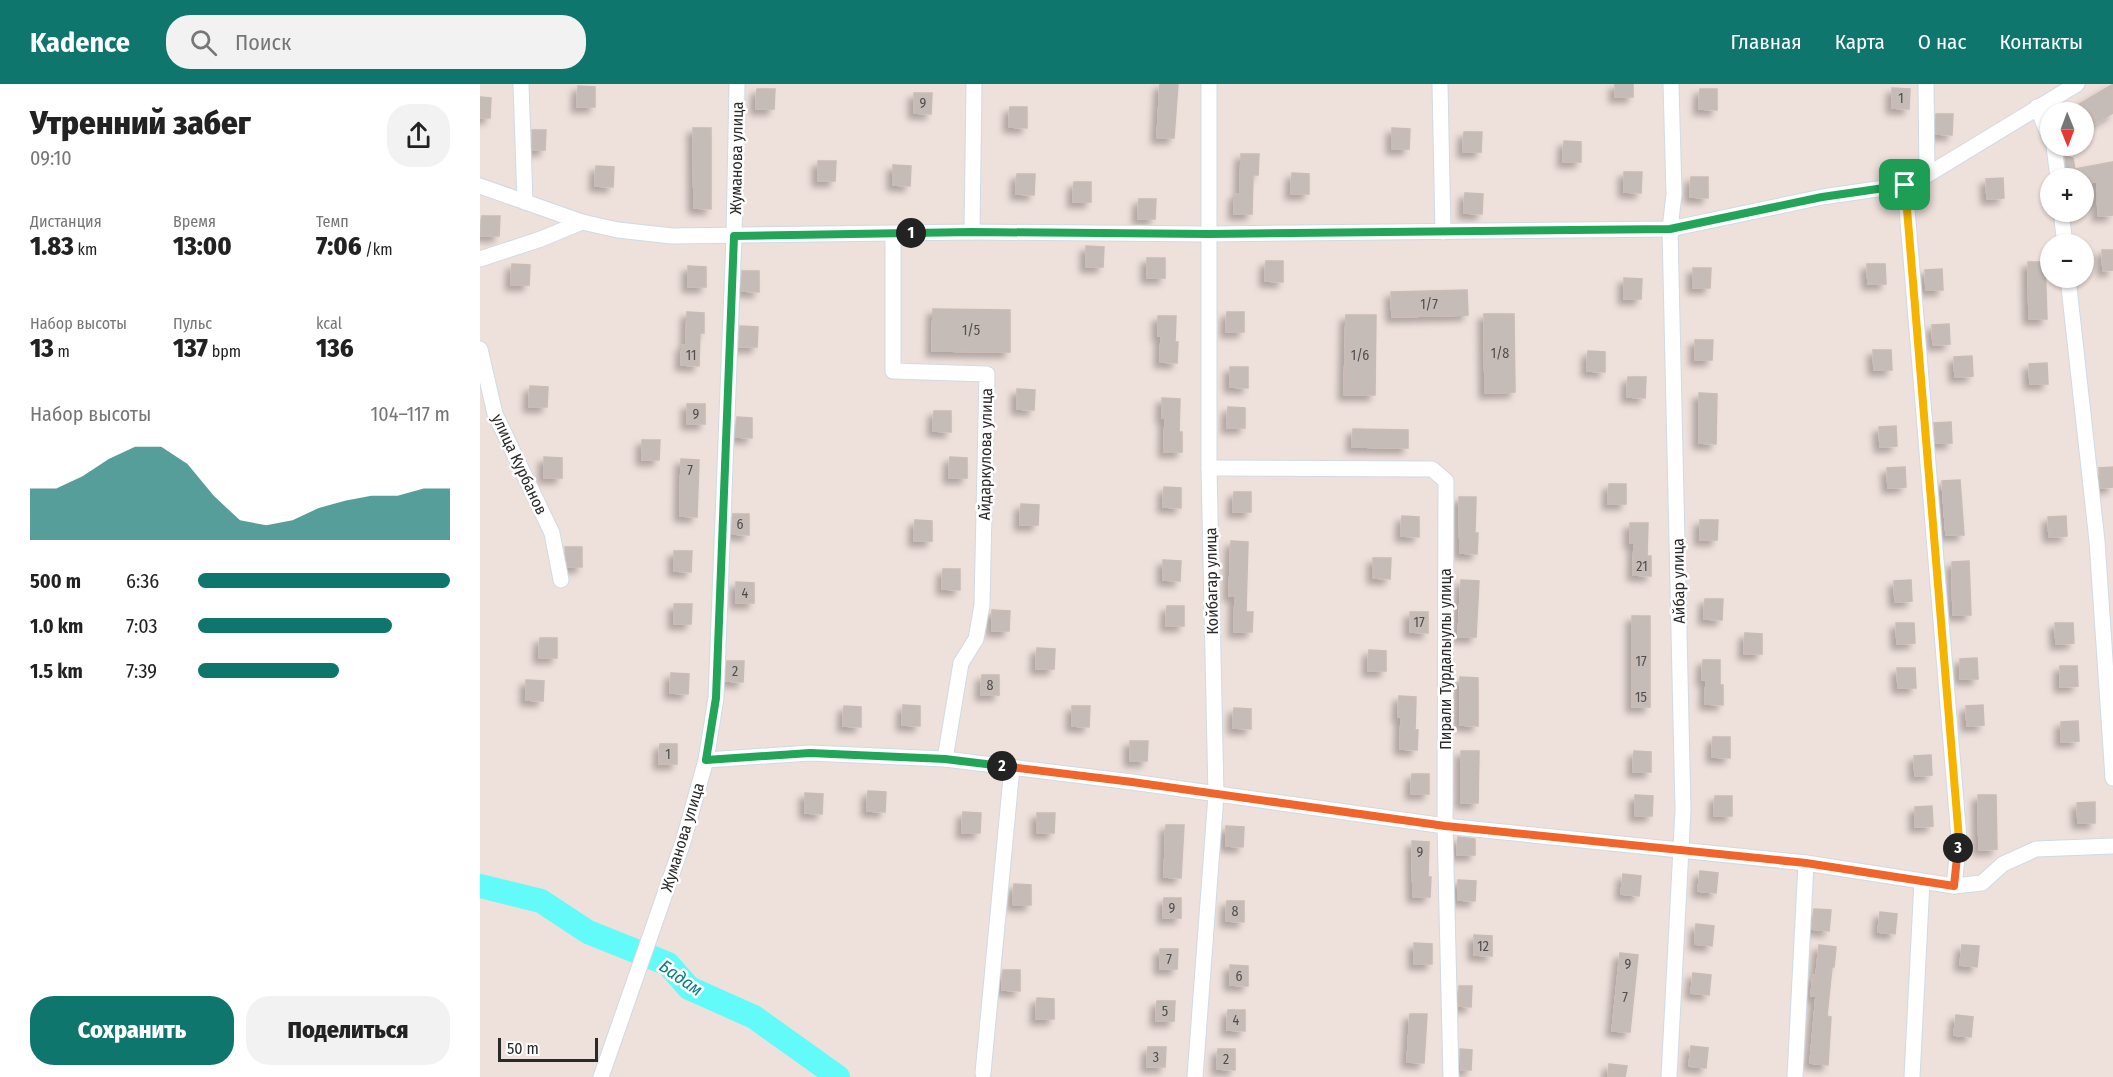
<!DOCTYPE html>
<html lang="ru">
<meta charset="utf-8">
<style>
:root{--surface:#fff;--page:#f2f2f2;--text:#222;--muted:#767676;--accent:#0f766e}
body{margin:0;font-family:"Fira Sans Condensed",sans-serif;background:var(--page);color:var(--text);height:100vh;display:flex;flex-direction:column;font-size:22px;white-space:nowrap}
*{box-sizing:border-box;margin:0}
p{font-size:20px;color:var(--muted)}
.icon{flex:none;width:33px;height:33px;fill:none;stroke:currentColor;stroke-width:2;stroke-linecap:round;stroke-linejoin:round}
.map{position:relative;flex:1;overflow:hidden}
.panel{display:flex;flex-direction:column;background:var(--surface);width:480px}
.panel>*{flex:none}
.needle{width:39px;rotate:179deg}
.fabs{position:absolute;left:1560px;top:18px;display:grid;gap:12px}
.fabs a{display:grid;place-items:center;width:54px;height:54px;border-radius:50%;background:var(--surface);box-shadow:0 2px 4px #0004;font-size:30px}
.scale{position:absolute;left:18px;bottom:15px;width:100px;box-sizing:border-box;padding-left:6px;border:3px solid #2a2a2a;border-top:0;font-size:16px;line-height:21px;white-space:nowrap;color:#2a2a2a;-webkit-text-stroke:4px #fff;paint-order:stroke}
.pin{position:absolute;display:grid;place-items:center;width:51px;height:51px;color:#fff;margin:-26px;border-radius:12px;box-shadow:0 3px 9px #0006}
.km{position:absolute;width:30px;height:30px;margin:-15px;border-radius:50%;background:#222;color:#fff;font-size:16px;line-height:30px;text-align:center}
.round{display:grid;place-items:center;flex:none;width:63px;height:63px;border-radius:24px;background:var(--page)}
.headline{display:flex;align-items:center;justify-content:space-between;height:102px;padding:0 30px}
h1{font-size:33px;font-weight:800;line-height:45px}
.metrics{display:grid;grid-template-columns:repeat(3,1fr);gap:9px;height:102px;padding:6px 30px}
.metrics div{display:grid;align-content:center}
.metrics b{font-size:26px;font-weight:800}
.metrics small{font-size:16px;font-weight:400}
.metrics p{font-size:16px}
.chart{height:168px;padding:12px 30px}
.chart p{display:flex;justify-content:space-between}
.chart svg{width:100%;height:108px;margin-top:6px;fill:var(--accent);opacity:.7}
.primary-button{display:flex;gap:12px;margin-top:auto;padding:12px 30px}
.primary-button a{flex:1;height:69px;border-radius:24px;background:var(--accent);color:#fff;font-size:24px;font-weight:800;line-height:69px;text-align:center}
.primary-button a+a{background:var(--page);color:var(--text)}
ul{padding:0 30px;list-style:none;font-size:20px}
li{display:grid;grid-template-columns:96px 72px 1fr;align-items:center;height:45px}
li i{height:15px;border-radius:8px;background:var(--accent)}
header{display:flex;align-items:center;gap:36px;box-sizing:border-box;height:84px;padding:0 30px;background:var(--accent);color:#fff}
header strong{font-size:28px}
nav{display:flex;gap:33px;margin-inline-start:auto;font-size:21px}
.search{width:420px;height:54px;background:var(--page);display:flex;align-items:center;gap:15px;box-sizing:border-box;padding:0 21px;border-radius:24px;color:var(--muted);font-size:22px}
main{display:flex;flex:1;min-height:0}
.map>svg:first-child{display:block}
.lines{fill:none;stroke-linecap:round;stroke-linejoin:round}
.river{stroke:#63fbf9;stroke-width:24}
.building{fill:#c5bcb7;stroke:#cabcb4;stroke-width:1.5;filter:url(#shadow)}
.minor-casing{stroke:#d0dae5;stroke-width:17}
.minor{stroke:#fff;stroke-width:15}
.split-1-casing{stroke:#fff;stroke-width:12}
.split-2-casing{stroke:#fff;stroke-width:12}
.split-3-casing{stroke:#fff;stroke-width:12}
.split-4-casing{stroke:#fff;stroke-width:12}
.split-1{stroke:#22a559;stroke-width:8}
.split-2{stroke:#22a559;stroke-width:8}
.split-3{stroke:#f0652b;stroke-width:8}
.split-4{stroke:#f5b400;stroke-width:8}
.labels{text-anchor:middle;stroke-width:5;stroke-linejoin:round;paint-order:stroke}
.number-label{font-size:14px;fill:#514e4d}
.street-label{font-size:16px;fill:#2a2a2a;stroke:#fff}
.water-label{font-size:18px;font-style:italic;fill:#03828b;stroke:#fff}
</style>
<header>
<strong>Kadence</strong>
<div class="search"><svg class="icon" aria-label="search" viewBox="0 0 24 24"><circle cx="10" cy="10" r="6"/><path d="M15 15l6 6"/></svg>Поиск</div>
<nav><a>Главная</a><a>Карта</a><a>О нас</a><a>Контакты</a></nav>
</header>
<main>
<section class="panel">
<div class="headline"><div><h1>Утренний забег</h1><p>09:10</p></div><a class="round"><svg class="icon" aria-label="share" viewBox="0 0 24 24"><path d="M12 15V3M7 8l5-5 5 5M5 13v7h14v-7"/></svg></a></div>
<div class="metrics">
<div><p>Дистанция</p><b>1.83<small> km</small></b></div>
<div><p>Время</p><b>13:00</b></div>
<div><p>Темп</p><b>7:06<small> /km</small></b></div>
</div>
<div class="metrics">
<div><p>Набор высоты</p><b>13<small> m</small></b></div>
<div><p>Пульс</p><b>137<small> bpm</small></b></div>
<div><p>kcal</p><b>136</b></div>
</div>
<div class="chart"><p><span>Набор высоты</span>104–117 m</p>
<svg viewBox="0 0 160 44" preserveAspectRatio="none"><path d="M0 44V23L10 23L20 18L30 11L40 6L50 6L60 13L70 26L80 36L90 38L100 36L110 31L120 28L130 26L140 26L150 23L160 23V44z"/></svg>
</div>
<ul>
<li><b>500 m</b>6:36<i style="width:100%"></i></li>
<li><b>1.0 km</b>7:03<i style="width:77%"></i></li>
<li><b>1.5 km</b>7:39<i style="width:56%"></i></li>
</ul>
<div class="primary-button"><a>Сохранить</a><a>Поделиться</a></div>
</section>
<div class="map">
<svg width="1633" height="993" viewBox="0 0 1633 993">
<defs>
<filter id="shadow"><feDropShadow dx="-5.5" dy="5.5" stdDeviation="3" flood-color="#0004"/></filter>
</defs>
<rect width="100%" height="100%" fill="#eee0db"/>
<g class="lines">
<path class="river" d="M0 802 61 817 108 848 188 880 209 904 274 933 358 993"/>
</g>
<g class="building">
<path d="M680 0H698L694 54H677Z"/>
<rect x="1135" y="0" width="18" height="13"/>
<path d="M1633 0V29L1604 46V28H1586Z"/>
<path d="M98 2 115 3V23H97Z"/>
<path d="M1412 4 1430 5 1429 25 1412 24Z"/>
<path d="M277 5H295L294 25H276Z"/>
<path d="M1220 5H1237V26L1219 25Z"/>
<path d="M434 9H452L451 30 434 29Z"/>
<path d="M0 13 11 14 10 34H0Z"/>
<path d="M530 23H547V44L529 43Z"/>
<path d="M1456 30H1473L1472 51 1456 50Z"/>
<path d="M213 44H231V125L214 124Z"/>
<path d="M912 44 930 45 929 65H912Z"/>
<path d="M52 46H66L65 66H53Z"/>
<path d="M984 48H1002L1001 68H983Z"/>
<path d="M1084 57 1101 58V78H1083Z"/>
<path d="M761 70H779L778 91H773L772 130H754L755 110H760Z"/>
<path d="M1585 72 1593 74 1595 85 1633 78V131L1618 132 1617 98 1604 99V94H1588Z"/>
<path d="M338 77H356L355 97H338Z"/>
<path d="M413 81 431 82 430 102 413 101Z"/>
<path d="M116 82 134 83 133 103 115 102Z"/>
<path d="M1144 88H1162L1161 109 1144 108Z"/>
<path d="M812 89 829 90V110H811Z"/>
<path d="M537 90H555L554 111 536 110Z"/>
<path d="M1211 93H1228V114L1210 113Z"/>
<path d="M1523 94 1524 114 1507 115 1506 95Z"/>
<path d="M594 98H611V118H593Z"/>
<path d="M985 109 1003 110 1002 130 984 129Z"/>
<path d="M659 115H676L675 135H658Z"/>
<path d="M2 132H20L19 152H1Z"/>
<path d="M606 162 624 163 623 183H606Z"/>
<path d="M1622 166H1633V186L1623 187Z"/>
<rect x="667" y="174" width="18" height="20"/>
<path d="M786 177H803V198L785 197Z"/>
<path d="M1548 178H1565L1567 235H1549Z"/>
<path d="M32 180 50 181 49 201H31Z"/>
<path d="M1387 180H1405L1406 200H1388Z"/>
<path d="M208 182 226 183V203H208Z"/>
<path d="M1213 184H1231L1230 204H1213Z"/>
<path d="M1462 185 1463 206H1446L1445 186Z"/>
<path d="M262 187H279V208L262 207Z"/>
<path d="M1144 194 1162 195 1161 215H1144Z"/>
<path d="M987 206 988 231 912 233 911 208Z"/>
<path d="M453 225 530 226V268L452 267Z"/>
<path d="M207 228 224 229V249H220L219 282 201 281 202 261H206Z"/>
<path d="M747 228H764V248H746Z"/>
<path d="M1004 230H1034L1035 308 1005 309Z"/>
<path d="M866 231H896L895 311H864Z"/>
<path d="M678 232H696L695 258H698L697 279 680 278 681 252H678Z"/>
<path d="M1469 240 1470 260 1453 261 1452 241Z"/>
<path d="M260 242 278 243 277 263H259Z"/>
<path d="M1215 256H1233L1232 276H1215Z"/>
<path d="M1393 266H1411L1412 286H1394Z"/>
<path d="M1108 267 1125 268V288L1107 287Z"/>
<path d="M1492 272 1493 292 1475 293 1474 273Z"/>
<path d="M1567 279 1568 300H1550L1549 280Z"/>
<path d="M750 283H768V304L750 303Z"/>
<path d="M1148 293H1166L1165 314 1147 313Z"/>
<path d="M50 302 68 303 67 323H49Z"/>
<path d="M537 305 555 306 554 326 537 325Z"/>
<path d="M1219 309 1237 310 1236 360 1219 359Z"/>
<path d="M682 314 700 315 699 348H702V368H684L685 334H682Z"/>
<rect x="207" y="320" width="18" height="20"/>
<path d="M748 323 765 324V344H747Z"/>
<path d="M454 327H471V348L453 347Z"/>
<path d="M257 333 272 334V354L256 353Z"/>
<path d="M1471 338 1472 359H1456L1454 339Z"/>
<path d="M1416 342 1417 362 1400 363 1399 343Z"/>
<path d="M873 345 928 346V364L872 363Z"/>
<path d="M162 356H180L179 376H162Z"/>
<path d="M64 373 82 374V394H64Z"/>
<path d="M470 373 487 374V394H469Z"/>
<path d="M201 375 219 376 217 433 200 432Z"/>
<path d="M1425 383 1426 403 1408 404 1407 384Z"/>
<path d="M1633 383V403L1621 404 1619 384Z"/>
<path d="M1480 396 1484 451H1466L1462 397Z"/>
<path d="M1129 400H1146V420H1128Z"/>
<path d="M684 403 701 404V424L683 423Z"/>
<path d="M754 408H771V428H753Z"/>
<path d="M979 413H996L995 449H998L997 470 980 469Z"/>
<path d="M541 420 559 421 558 441H540Z"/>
<path d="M253 430H269V451L252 450Z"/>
<path d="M922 432 939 433V453L921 452Z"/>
<path d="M1586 432 1587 452 1569 453 1568 433Z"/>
<path d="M435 436 452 437V457H434Z"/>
<path d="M1220 436H1238L1237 456H1220Z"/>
<path d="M1150 439H1168L1167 472H1171V492L1153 491 1154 459H1150Z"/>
<path d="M751 457 768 458 766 528H773L772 548H754L755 512H749Z"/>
<path d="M85 463H102V483H88Z"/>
<path d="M194 467H212L211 488 194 487Z"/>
<path d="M893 474H911L910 495 893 494Z"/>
<path d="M683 476 701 477 700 497 683 496Z"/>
<path d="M1489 477 1491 531H1473L1472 478Z"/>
<path d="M463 485H480V506L462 505Z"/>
<path d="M981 496 999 497 996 553H978Z"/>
<path d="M1431 496 1432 517 1415 518 1414 497Z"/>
<path d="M256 498 274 499V519H256Z"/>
<path d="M1225 515H1243L1242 536 1224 535Z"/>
<path d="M194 520H212L211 540H194Z"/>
<path d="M687 522H704V542H686Z"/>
<path d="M512 526 530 527 529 547H512Z"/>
<path d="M930 528H948V549L930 548Z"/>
<rect x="1152" y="532" width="18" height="91"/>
<path d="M1416 539H1434L1435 559 1417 560Z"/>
<path d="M1575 539H1593L1594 559 1576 560Z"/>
<path d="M1265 549 1282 550V570H1264Z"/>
<path d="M60 554H77V574H59Z"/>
<path d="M557 564 575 565 574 585H556Z"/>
<path d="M889 566 906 567V587H888Z"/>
<path d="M1497 574 1498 595H1480V575Z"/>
<path d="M1223 576H1240V601H1243V621L1225 620 1226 596H1222Z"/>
<path d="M247 577H264L263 598 246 597Z"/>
<path d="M1580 582H1597L1598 602 1580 603Z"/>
<path d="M1417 584H1435L1436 604H1418Z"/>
<path d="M191 589 209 590 208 610 190 609Z"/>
<path d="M502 591H519V611H501Z"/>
<path d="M980 593 998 594V642L980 641Z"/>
<path d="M46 596 64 597 63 617 46 616Z"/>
<path d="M919 612 936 613 935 646H938L937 666 920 665 921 633H918Z"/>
<path d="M423 621 440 622V642L422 641Z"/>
<path d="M1503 621 1504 641 1487 642 1486 622Z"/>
<path d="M364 622 381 623V643L363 642Z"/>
<path d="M592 622H610L609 643 592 642Z"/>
<path d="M754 624 771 625V645L753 644Z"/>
<path d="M1598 637 1599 657 1581 658V638Z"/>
<path d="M1233 653H1250V674L1232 673Z"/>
<path d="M650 657H668L667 677H650Z"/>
<path d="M180 660H197V680H179Z"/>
<path d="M981 667H999L998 719H981Z"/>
<path d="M1154 667 1171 668V688H1153Z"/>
<path d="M1451 671 1452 691 1435 692 1434 672Z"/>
<path d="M932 690H949V710H931Z"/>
<path d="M388 707 406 708 405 728 387 727Z"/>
<path d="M325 709 343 710 342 730 325 729Z"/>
<path d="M1155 711 1173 712 1172 732H1155Z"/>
<path d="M1498 711H1516L1517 765 1499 766Z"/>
<path d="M1235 712H1252V732H1234Z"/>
<path d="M1615 718V739H1598L1597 719Z"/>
<path d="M1452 722 1453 742 1435 743V723Z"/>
<path d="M483 728 501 729 500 749H482Z"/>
<path d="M557 729H575L574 749H557Z"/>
<path d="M686 741H704L701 794 684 793Z"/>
<path d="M746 742 764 743 763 763 746 762Z"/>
<path d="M978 753 995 755V771H977Z"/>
<path d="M932 757 949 758 948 793H951L950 813H933Z"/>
<path d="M1220 787 1238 789 1236 809 1218 807Z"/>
<path d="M1143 790 1161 792 1159 812 1141 810Z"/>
<path d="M978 796 996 797 995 817 978 816Z"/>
<path d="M534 800 551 801V821H533Z"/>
<path d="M684 814H701V834H683Z"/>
<path d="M747 817H764V838L746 837Z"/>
<path d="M1334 825 1351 826 1349 847 1332 845Z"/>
<path d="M1400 828 1417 830 1415 850 1398 848Z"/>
<path d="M1216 840 1234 842 1232 862 1215 860Z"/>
<path d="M994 851 1012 852V872L994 871Z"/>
<path d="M934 859 952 860V880H934Z"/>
<path d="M1339 861 1356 863 1354 883H1352L1347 932 1351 933 1348 981 1330 979 1336 912H1331L1333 891 1336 892Z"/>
<path d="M1482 861 1499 862 1497 883 1480 881Z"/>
<path d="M680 865H698L697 885H680Z"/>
<path d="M1140 869 1158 871 1150 948 1132 947Z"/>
<path d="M750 881 768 882V902L750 901Z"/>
<path d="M523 886H540V907L522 906Z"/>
<path d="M1213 889 1231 891 1229 911 1211 909Z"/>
<path d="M979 902H992L991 923 979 922Z"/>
<path d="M557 914 574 915V935H556Z"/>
<path d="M677 917H695L694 937H676Z"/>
<path d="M748 926H765V947L747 946Z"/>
<path d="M930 930H947L944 979 927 978Z"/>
<path d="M1476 931 1493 933 1491 953 1474 951Z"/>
<path d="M1211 962 1228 964 1226 984 1209 982Z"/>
<path d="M668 963H686L685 983H667Z"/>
<path d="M738 965H755V986L737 985Z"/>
<path d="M980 965 992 966 991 986H981Z"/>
<path d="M1129 980 1147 982 1145 993H1128Z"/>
</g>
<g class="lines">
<g class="minor-casing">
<g id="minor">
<path d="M41 0 45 118"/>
<path d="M960 0 963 148"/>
<path d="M1446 0 1447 91"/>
<path d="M1557 23 1570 54"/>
<path d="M1574 62 1578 94"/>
<path d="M1425 101 1479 755 1474 802"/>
<path d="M0 102 102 138 138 146 192 152 492 148 729 150 1190 145 1342 113 1425 101 1447 91 1597 0"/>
<path d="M1581 128 1585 160"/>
<path d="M492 148 494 0"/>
<path d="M413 150V287L507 290 502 521 496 555 481 579 465 675"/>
<path d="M0 175 61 155 102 138"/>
<path d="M1588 194 1617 457 1633 694"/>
<path d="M0 265 15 330 72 449 81 496"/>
<path d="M729 384 952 385 966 397 965 742 971 993"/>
<path d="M226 676 330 669 465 675 652 698 965 742 1326 779 1474 802 1502 799 1523 780 1556 765 1633 762"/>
<path d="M503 989 532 683"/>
<path d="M121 993 203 758 226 676 236 614 254 152 257 0"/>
<path d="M715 993 736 711 729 384V0"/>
<path d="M1189 993 1203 726 1190 145 1194 110 1191 0"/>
<path d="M1315 993 1326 779"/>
<path d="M1432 993 1442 797"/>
</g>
</g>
<use href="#minor" class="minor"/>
</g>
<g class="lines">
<g class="split-1-casing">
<path id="split-1" d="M431 149 492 148 729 150 1190 145 1342 113 1425 101"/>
</g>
<g class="split-2-casing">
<path id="split-2" d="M431 149 254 152 236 614 226 676 330 669 465 675 522 682"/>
</g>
<g class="split-3-casing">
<path id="split-3" d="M522 682 652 698 965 742 1326 779 1474 802 1478 764"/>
</g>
<g class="split-4-casing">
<path id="split-4" d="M1425 101 1479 755 1478 764"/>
</g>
<use href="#split-1" class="split-1"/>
<use href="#split-2" class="split-2"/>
<use href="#split-3" class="split-3"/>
<use href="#split-4" class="split-4"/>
</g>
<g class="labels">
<g class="number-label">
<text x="1421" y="19">1</text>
<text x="443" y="24">9</text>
<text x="949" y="225">1/7</text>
<text x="491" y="251">1/5</text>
<text x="1020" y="274">1/8</text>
<text x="211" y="276">11</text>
<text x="880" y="276">1/6</text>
<text x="216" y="335">9</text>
<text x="210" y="391">7</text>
<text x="260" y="445">6</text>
<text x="1162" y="487">21</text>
<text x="265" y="514">4</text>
<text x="939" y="543">17</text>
<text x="1161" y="582">17</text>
<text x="255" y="592">2</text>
<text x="510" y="606">8</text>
<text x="1161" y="618">15</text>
<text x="188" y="675">1</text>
<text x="940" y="773">9</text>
<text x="692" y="829">9</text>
<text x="755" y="832">8</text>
<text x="1003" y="867">12</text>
<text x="689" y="880">7</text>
<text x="1148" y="885">9</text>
<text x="759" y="897">6</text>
<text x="1145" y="918">7</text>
<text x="685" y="932">5</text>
<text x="756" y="941">4</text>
<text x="676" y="978">3</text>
<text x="746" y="980">2</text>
</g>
<g class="street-label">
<text transform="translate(256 74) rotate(-89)" y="6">Жуманова улица</text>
<text transform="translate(505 370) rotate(-89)" y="6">Айдаркулова улица</text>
<text transform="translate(40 380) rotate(65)" y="6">улица Курбанов</text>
<text transform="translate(731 497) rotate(-91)" y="6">Койбагар улица</text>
<text transform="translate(1198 497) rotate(-91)" y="6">Айбар улица</text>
<text transform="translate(965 575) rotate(-90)" y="6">Пирали Турдалыулы улица</text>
<text transform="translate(202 753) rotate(-73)" y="6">Жуманова улица</text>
</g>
<g class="water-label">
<text transform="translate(201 894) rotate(35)" y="6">Бадам</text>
</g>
</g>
</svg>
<div class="fabs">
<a><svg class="needle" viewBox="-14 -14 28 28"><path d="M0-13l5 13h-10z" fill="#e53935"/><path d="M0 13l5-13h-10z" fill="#767676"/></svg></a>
<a>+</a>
<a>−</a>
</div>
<div class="scale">50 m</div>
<div class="pin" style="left:1425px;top:101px;background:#1e9e55"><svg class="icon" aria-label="arrive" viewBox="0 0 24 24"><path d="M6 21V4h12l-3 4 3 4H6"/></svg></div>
<b class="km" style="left:431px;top:149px">1</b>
<b class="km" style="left:522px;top:682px">2</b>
<b class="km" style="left:1478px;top:764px">3</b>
</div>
</main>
